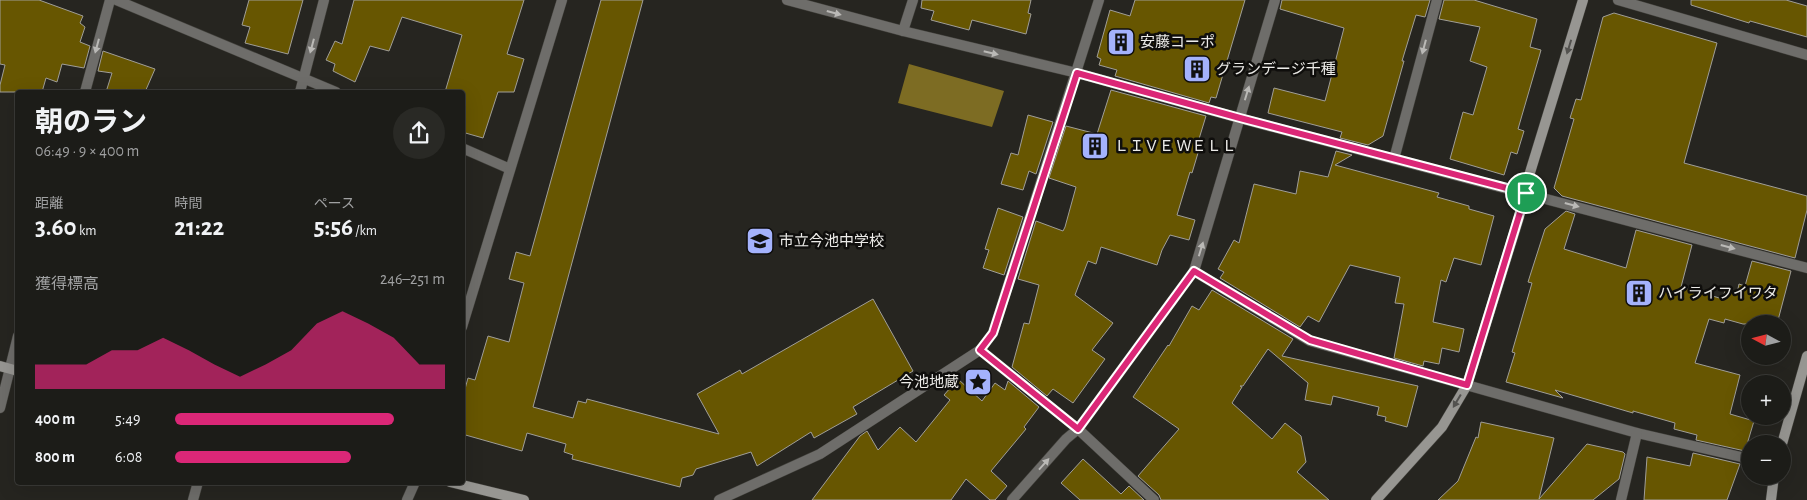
<!DOCTYPE html>
<html lang="ja">
<meta charset="utf-8">
<style>
:root{--surface:#1c1c18;--page:#292925;--text:#f1f3f6;--muted:#a0a1a2;--line:#3a3a37;--accent:#db2777}
body{margin:0;font-family:"Alegreya Sans","Noto Sans JP",sans-serif;background:var(--page);color:var(--text);height:100vh;display:flex;flex-direction:column;font-size:19px;white-space:nowrap}
*{box-sizing:border-box;margin:0}
p{font-size:16px;color:var(--muted)}
.icon{flex:none;width:28px;height:28px;fill:none;stroke:currentColor;stroke-width:2;stroke-linecap:round;stroke-linejoin:round}
.map{position:relative;flex:1;overflow:hidden}
.panel{position:absolute;left:15px;top:90px;width:450px;height:395px;display:flex;flex-direction:column;background:var(--surface);border-radius:5px;box-shadow:0 5px 20px #0002,0 0 0 1px var(--line)}
.panel>*{flex:none}
.needle{width:32px;rotate:277deg}
.buttons{position:absolute;left:1741px;top:315px;display:grid;gap:10px}
.buttons a{display:grid;place-items:center;width:50px;height:50px;border-radius:50%;background:var(--surface);box-shadow:0 5px 20px #0002,0 0 0 1px var(--line);font-size:25px}
.pin{position:absolute;display:grid;place-items:center;width:42px;height:42px;color:#fff;margin:-21px;border:2px solid #fff;border-radius:50%;box-shadow:0 1px 5px #0007}
.round{display:grid;place-items:center;flex:none;width:52px;height:52px;border-radius:26px;background:var(--page)}
.summary{display:flex;align-items:center;justify-content:space-between;height:85px;padding:0 20px}
h1{font-size:28px;font-weight:700;line-height:38px}
.metrics{display:grid;grid-template-columns:repeat(3,1fr);gap:8px;height:85px;padding:5px 20px}
.metrics div{display:grid;align-content:center}
.metrics b{font-size:25px;font-weight:700}
.metrics small{font-size:14px;font-weight:400}
.metrics p{font-size:14px}
.chart{height:140px;padding:10px 20px}
.chart p{display:flex;justify-content:space-between}
.chart svg{width:100%;height:90px;margin-top:5px;fill:var(--accent);opacity:.7}
ul{padding:0 20px;list-style:none;font-size:16px}
li{display:grid;grid-template-columns:80px 60px 1fr;align-items:center;height:38px}
li i{height:12px;border-radius:6px;background:var(--accent)}
.map>svg:first-child{display:block}
.water{fill:#7d6c23}
.building{fill:#675601;stroke:#a09e98}
.lines{fill:none;stroke-linecap:round;stroke-linejoin:round}
.street-casing{stroke:#42413c;stroke-width:11}
.secondary-casing{stroke:#42413c;stroke-width:11}
.street{stroke:#6e6d6a;stroke-width:10}
.secondary{stroke:#979692;stroke-width:10}
.oneway{fill:#bab9b6}
.oneway2{fill:#53524f}
.route-casing{stroke:#fff;stroke-width:10}
.route{stroke:#db2777;stroke-width:6}
.labels{text-anchor:middle;stroke-width:5;stroke-linejoin:round;paint-order:stroke}
.poi-label{font-size:15px;fill:#ecebe8;stroke:#0f0e0c;text-anchor:start}
</style>
<div class="map">
<svg width="1807" height="500" viewBox="0 0 1807 500">
<rect width="100%" height="100%" fill="#262520"/>
<path class="water" d="M909 64 1004 91 992 127 898 103Z"/>
<g class="building">
<path d="M0 0H39L83 16 80 23 85 27 80 42 90 46 84 68 62 64 57 82 46 78 42 92H0V85L5 65 0 64Z"/>
<path d="M249 0H303L288 54 245 43 250 27 242 25Z"/>
<path d="M354 0H524L507 54 524 59 514 92H498L483 138 462 132V92H445L462 35 402 17 389 51 370 46 355 82 333 71 335 64 326 60 335 41 342 44Z"/>
<path d="M601 0H643L533 407 573 418 578 401 586 403 587 399 719 434 697 394 740 370 742 374 873 299 913 371 853 407 857 414 814 438 811 432 757 466 751 452 696 469 693 475 682 478 680 487 572 459 573 455 564 452 566 444 527 433 522 451 462 434V400L468 378 475 380 488 336 509 342 524 283 509 279 516 252 530 256Z"/>
<path d="M922 0H1031L1028 13 1031 14 1026 34 972 20 969 30 931 20 934 11 921 8Z"/>
<path d="M1135 0H1245L1216 98 1211 97 1209 103 1115 76 1117 70 1099 65 1101 59 1097 57 1110 10 1130 16Z"/>
<path d="M1282 0H1430L1425 17 1416 15 1402 61H1404L1383 136 1368 145 1340 138 1342 132 1268 113 1274 88 1325 101 1344 28 1280 9Z"/>
<path d="M1444 0H1474L1537 19 1530 47 1541 50 1518 129 1524 131 1517 154 1511 152 1504 175 1450 159 1463 112 1473 115 1487 67 1470 61 1480 27 1439 19Z"/>
<path d="M1691 0H1786L1807 6V37L1750 21 1749 23 1691 5Z"/>
<path d="M1614 13 1717 43 1684 163 1807 196V210L1795 258 1562 196 1554 188 1574 119 1570 118 1576 99 1581 100 1603 17Z"/>
<path d="M103 51 155 69 145 92H106L112 73 98 71Z"/>
<path d="M1111 90 1206 116 1195 152 1198 153 1192 173 1190 172 1177 215 1195 220 1189 240 1170 235 1162 250 1157 265 1101 247 1096 264 1088 261 1075 295 1113 323 1092 350 1105 359 1073 403 1053 389 1047 396 1012 367 1024 323 1029 324 1039 285 1018 279 1036 221 1063 231 1065 227 1076 187 1049 178 1066 126 1097 134Z"/>
<path d="M1028 115 1053 122 1036 174 1029 171 1023 190 1001 184 1011 153 1018 155Z"/>
<path d="M1336 151 1352 155 1335 165 1439 193 1437 197 1469 206V209L1494 216 1481 265 1454 258 1446 282 1441 280 1433 322 1464 329 1459 352 1442 348 1439 364 1424 361 1423 366 1394 358 1404 304 1395 303 1400 277 1350 265 1319 322 1308 316 1300 327 1220 278 1224 272 1218 269 1234 240 1239 243 1254 184 1296 194 1300 171 1328 177Z"/>
<path d="M998 208 1023 217 1004 275 983 268 989 250 985 249Z"/>
<path d="M1566 211 1575 214 1564 249 1626 268 1636 230 1692 245 1681 287 1723 299 1725 290 1737 293 1739 284 1745 286 1752 261 1791 271 1777 324H1743L1725 319 1724 323 1709 319 1695 363 1740 375 1730 414 1754 421 1745 451 1696 440 1697 435 1674 429 1675 423 1633 411V413L1555 390 1563 398 1506 382 1515 353 1512 352 1532 283 1528 282 1545 229Z"/>
<path d="M1212 290 1293 339 1282 356 1418 386 1407 427 1385 421 1386 417 1377 415 1379 407 1333 396 1331 405 1305 400 1308 383 1268 349 1243 386H1240L1242 387 1232 403 1272 439 1285 423 1301 436 1306 462 1297 472 1329 500H1161L1159 495 1138 476 1179 429 1133 397 1168 345 1169 346 1192 306 1199 310Z"/>
<path d="M958 379 982 401 995 383 1005 390 1008 381 1039 407 1024 427 1026 429 991 471 1007 486 995 500H990L966 479 951 500H812L860 436 867 431 878 450 900 427 916 442 950 400 944 395Z"/>
<path d="M1481 422 1554 438 1539 499 1587 444 1623 452 1625 454 1619 479 1593 500H1438L1458 481 1476 437 1478 438Z"/>
<path d="M1693 453 1740 464 1727 500H1644L1647 457 1690 466Z"/>
<path d="M1083 459 1121 494 1129 486 1144 500H1080L1061 483Z"/>
</g>
<g class="lines">
<g class="street-casing">
<g id="street">
<path d="M116 0 336 92"/>
<path d="M787 0 903 31 1077 73 1239 118 1807 268"/>
<path d="M1618 0 1807 55"/>
<path d="M903 31 913 0"/>
<path d="M85 92 110 0"/>
<path d="M300 92 324 0"/>
<path d="M462 148 510 169"/>
<path d="M1394 159 1437 0"/>
<path d="M1194 271 1310 341 1637 433 1750 459"/>
<path d="M462 327 562 0"/>
<path d="M980 350 1078 429 1154 500"/>
<path d="M0 408 18 336"/>
<path d="M193 500 198 482"/>
<path d="M407 500 415 482"/>
<path d="M719 500 820 454 980 350 993 333 1099 0"/>
<path d="M1012 500 1066 439 1078 429 1194 271 1275 0"/>
<path d="M1621 500 1637 433"/>
</g>
</g>
<g class="secondary-casing">
<g id="secondary">
<path d="M0 366 18 371"/>
<path d="M1782 444 1807 356"/>
<path d="M450 482 524 500"/>
<path d="M1376 500 1442 427 1467 385 1519 217 1528 179 1583 0"/>
<path d="M1771 500 1774 476"/>
</g>
</g>
<use href="#street" class="street"/>
<use href="#secondary" class="secondary"/>
</g>
<defs><path id="oneway-solid" d="M-6-.8H1V-3.2L6.5 0L1 3.2V.8H-6Z" transform="scale(1.25)"/></defs>
<g class="oneway">
<use href="#oneway-solid" transform="translate(834 13) rotate(15)"/>
<use href="#oneway-solid" transform="translate(97 46) rotate(105)"/>
<use href="#oneway-solid" transform="translate(312 46) rotate(105)"/>
<use href="#oneway-solid" transform="translate(1424 47) rotate(105)"/>
<use href="#oneway-solid" transform="translate(991 53) rotate(13)"/>
<use href="#oneway-solid" transform="translate(1247 93) rotate(-73)"/>
<use href="#oneway-solid" transform="translate(1572 205) rotate(15)"/>
<use href="#oneway-solid" transform="translate(1728 247) rotate(15)"/>
<use href="#oneway-solid" transform="translate(1201 249) rotate(-73)"/>
<use href="#oneway-solid" transform="translate(1044 464) rotate(-48)"/>
</g>
<g class="oneway2">
<use href="#oneway-solid" transform="translate(1569 47) rotate(107)"/>
<use href="#oneway-solid" transform="translate(1457 401) rotate(121)"/>
</g>
<g class="lines">
<g class="route-casing">
<path id="route" d="M1077 73 1240 118 1526 193 1467 385 1310 340 1194 271 1078 429 980 350 993 333Z"/>
</g>
<use href="#route" class="route"/>
</g>
<defs>
<g id="building-square" transform="scale(1.4375)"><rect x="-9" y="-9" width="18" height="18" rx="4" fill="#a4b2fc" stroke="#0f0e0c"/><path d="M-4-6H4V6H1V3H-1V6H-4ZM-2.5-4.3h1.7v1.8h-1.7ZM.8-4.3h1.7v1.8H.8ZM-2.5-1h1.7V.8h-1.7ZM.8-1h1.7V.8H.8Z" fill="#111"/></g>
<g id="school-square" transform="scale(1.4375)"><rect x="-9" y="-9" width="18" height="18" rx="4" fill="#a4b2fc" stroke="#0f0e0c"/><path d="M0-5L7-2L0 1L-7-2ZM-4 1L0 2.5L4 1V4Q0 6-4 4Z" fill="#111"/></g>
<g id="sight-square" transform="scale(1.4375)"><rect x="-9" y="-9" width="18" height="18" rx="4" fill="#a4b2fc" stroke="#0f0e0c"/><path d="M0-6L1.8-2.2L6-1.7L2.9 1.2L3.7 5.4L0 3.3L-3.7 5.4L-2.9 1.2L-6-1.7L-1.8-2.2Z" fill="#111"/></g>
</defs>
<g fill-rule="evenodd">
<use href="#building-square" x="1121" y="42"/>
<use href="#building-square" x="1197" y="69"/>
<use href="#building-square" x="1095" y="146"/>
<use href="#school-square" x="760" y="241"/>
<use href="#building-square" x="1639" y="293"/>
<use href="#sight-square" x="978" y="382"/>
</g>
<g class="labels">
<g class="poi-label">
<text x="1140" y="47">安藤コーポ</text>
<text x="1216" y="74">グランデージ千種</text>
<text x="1114" y="151">ＬＩＶＥ ＷＥＬＬ</text>
<text x="779" y="246">市立今池中学校</text>
<text x="1658" y="298">ハイライフイワタ</text>
<text x="959" y="387" text-anchor="end">今池地蔵</text>
</g>
</g>
</svg>
<div class="buttons">
<a><svg class="needle" viewBox="-14 -14 28 28"><path d="M0-13l5 13h-10z" fill="#e53935"/><path d="M0 13l5-13h-10z" fill="#a0a1a2"/></svg></a>
<a>+</a>
<a>−</a>
</div>
<div class="pin" style="left:1526px;top:193px;background:#1e9e55"><svg class="icon" aria-label="arrive" viewBox="0 0 24 24"><path d="M6 21V4h12l-3 4 3 4H6"/></svg></div>
<section class="panel">
<div class="summary"><div><h1>朝のラン</h1><p>06:49 · 9 × 400 m</p></div><a class="round"><svg class="icon" aria-label="share" viewBox="0 0 24 24"><path d="M12 15V3M7 8l5-5 5 5M5 13v7h14v-7"/></svg></a></div>
<div class="metrics">
<div><p>距離</p><b>3.60<small> km</small></b></div>
<div><p>時間</p><b>21:22</b></div>
<div><p>ペース</p><b>5:56<small> /km</small></b></div>
</div>
<div class="chart"><p><span>獲得標高</span>246–251 m</p>
<svg viewBox="0 0 160 44" preserveAspectRatio="none"><path d="M0 44V32L10 32L20 32L30 25L40 25L50 19L60 25L70 32L80 38L90 32L100 25L110 12L120 6L130 12L140 19L150 32L160 32V44z"/></svg>
</div>
<ul>
<li><b>400 m</b>5:49<i style="width:81%"></i></li>
<li><b>800 m</b>6:08<i style="width:65%"></i></li>
</ul>
</section>
</div>
